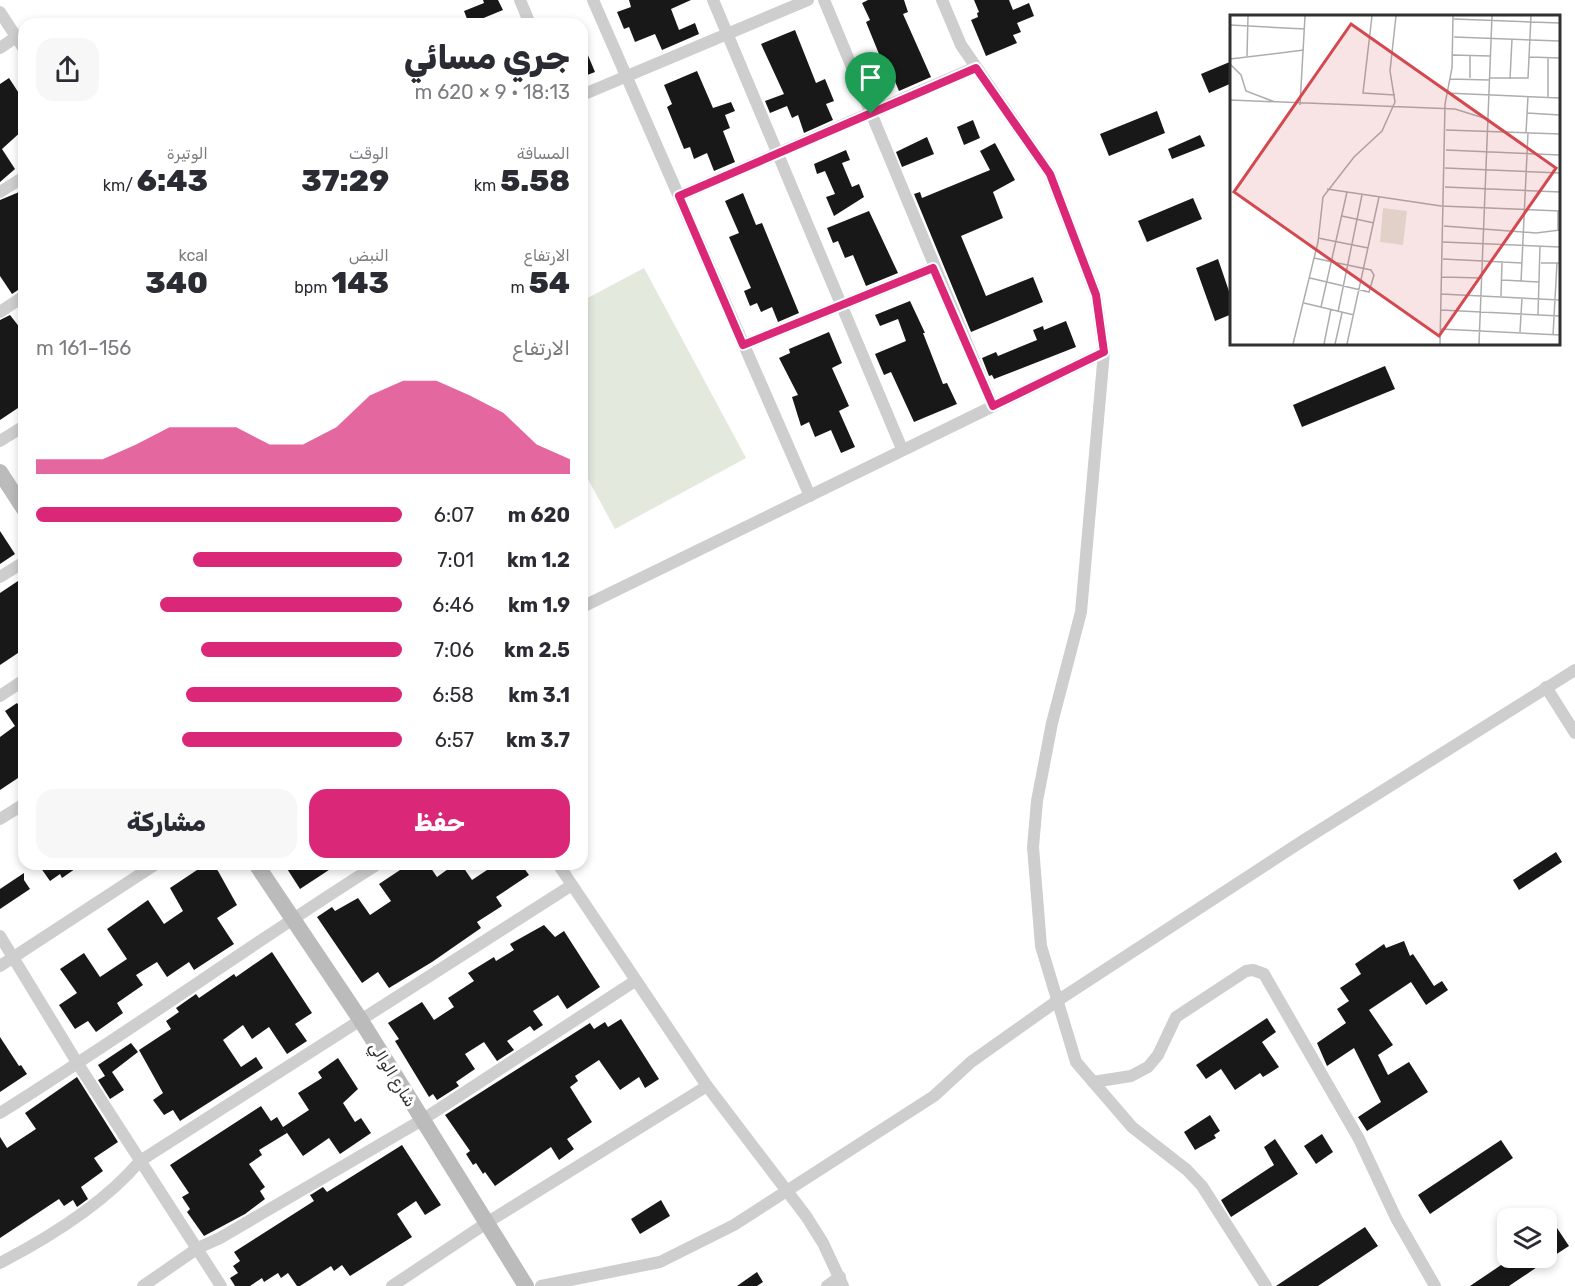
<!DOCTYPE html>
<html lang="ar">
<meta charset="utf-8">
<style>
:root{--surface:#fff;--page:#f7f7f7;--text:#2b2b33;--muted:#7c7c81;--accent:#db2777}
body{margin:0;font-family:Rubik,Cairo,sans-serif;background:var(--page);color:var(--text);direction:rtl;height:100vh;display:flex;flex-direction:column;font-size:22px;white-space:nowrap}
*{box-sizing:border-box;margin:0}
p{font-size:20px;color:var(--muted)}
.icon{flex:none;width:33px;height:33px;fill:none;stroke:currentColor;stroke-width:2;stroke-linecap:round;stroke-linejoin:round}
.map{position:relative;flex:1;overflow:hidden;direction:ltr}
.drawer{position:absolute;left:18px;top:18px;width:570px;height:852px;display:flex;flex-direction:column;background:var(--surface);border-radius:18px;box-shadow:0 3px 9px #0003;direction:rtl}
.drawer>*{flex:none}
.controls{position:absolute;left:1497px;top:1208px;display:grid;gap:12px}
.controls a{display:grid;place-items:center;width:60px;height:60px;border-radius:12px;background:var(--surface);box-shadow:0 3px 9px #0003;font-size:30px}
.pin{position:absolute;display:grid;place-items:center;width:51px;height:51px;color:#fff;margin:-62px -26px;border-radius:50% 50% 50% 0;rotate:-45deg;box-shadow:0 0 6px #0007}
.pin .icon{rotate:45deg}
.round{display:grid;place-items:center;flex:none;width:63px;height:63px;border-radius:18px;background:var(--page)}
.overview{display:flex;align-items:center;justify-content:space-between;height:102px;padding:0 18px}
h1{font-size:33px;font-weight:800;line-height:45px}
.figures{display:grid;grid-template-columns:repeat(3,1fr);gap:9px;height:102px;padding:6px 18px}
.figures div{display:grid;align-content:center}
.figures b{font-size:30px;font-weight:800}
.figures small{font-size:16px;font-weight:400}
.figures p{font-size:16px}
.chart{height:168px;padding:12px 18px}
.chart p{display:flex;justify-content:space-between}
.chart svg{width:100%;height:108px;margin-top:6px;fill:var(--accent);opacity:.7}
.cta{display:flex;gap:12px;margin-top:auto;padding:12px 18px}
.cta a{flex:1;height:69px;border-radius:18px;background:var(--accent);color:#fff;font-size:24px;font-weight:800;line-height:69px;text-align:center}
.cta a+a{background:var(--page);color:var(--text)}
ul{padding:0 18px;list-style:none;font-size:20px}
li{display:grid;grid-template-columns:96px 72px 1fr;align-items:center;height:45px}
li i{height:15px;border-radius:8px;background:var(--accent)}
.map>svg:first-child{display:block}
.green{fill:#e4e9de}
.building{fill:#181818}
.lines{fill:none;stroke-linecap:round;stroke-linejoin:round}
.minor{stroke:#cecece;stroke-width:12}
.secondary{stroke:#bbb;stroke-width:16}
.route-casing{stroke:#fff;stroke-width:12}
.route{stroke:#db2777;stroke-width:8}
.labels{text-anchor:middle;stroke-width:6;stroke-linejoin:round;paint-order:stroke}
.street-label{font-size:16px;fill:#313131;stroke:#fff}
.inset-road{fill:none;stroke:#adadad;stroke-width:1.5}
.view{fill:#d44850;fill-opacity:0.15;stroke:#d44850;stroke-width:3}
.inset-edge{fill:none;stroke:#313131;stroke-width:3}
</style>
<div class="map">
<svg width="1575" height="1286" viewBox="0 0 1575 1286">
<rect width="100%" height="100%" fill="#fff"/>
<path class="green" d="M644 268 746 458 615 529 582 468V301Z"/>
<g class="building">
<path d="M483 0H498L503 10 469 24 464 11 484 3Z"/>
<path d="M629 0H691L671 9 679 30 695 23 699 34 662 50 655 34 635 42 629 27 624 29 617 12 631 7Z"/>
<path d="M868 0H904L908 12 903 14 931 77 899 91 889 67 868 75 862 62 879 54 866 22 870 20 862 3Z"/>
<path d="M974 0H1009L1013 10 1029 3 1034 16 1017 23 1021 32 1013 35 1017 43 986 56 971 20 978 17 977 13 979 12Z"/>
<path d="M795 30 816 83 825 79 834 101 826 104 833 120 804 133 798 115 792 118 787 106 770 113 765 101 784 94 761 44Z"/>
<path d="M582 41 595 72 582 77Z"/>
<path d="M1232 61V83L1209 93 1201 74Z"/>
<path d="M697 71 713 108 731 102 735 111 725 115 730 128 723 131 735 162 714 171 707 153 694 159 690 147 684 149 667 107 672 104 664 85Z"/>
<path d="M9 78 24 101V129L2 149 15 169 0 182V84Z"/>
<path d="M1157 111 1165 133 1109 156 1100 134Z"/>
<path d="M973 120 980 138 964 145 957 127Z"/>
<path d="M1200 135 1205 146 1172 159 1168 149Z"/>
<path d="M927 137 934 154 902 167 896 152Z"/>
<path d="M995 143 1015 180 993 192 1003 218 961 236 986 296 1033 277 1043 302 971 332 914 194 920 192 922 198 990 170 980 151Z"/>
<path d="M846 150 850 160 842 163 852 187 859 184 864 197 834 216 826 197 835 194 825 171 817 174 814 164Z"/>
<path d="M24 190V286L12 294 0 276V200Z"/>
<path d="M743 193 756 225 762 223 799 313 778 322 772 307 761 312 757 303 750 306 744 291 751 288 729 237 739 233 725 201Z"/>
<path d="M1193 198 1202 219 1147 242 1138 221Z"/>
<path d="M869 211 898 273 866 286 853 255 845 258 838 241 833 243 827 228Z"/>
<path d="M1218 259 1232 300V314L1215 321 1196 268Z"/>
<path d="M910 301 925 333H923L943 384 947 383 957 404 914 422 891 372 884 375 875 354 906 341 898 319 880 326 875 315Z"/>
<path d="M10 315 24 333V404L0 420V320Z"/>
<path d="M1066 321 1076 347 994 379 992 375 989 376 982 358 996 352 998 356 1037 340 1033 330 1043 326 1044 330Z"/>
<path d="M829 332 842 363 832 368 849 406 839 411 855 447 841 453 831 430 815 437 809 422 801 426 792 397 798 395 779 358 790 353 789 349Z"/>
<path d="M1385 366 1395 389 1302 427 1293 405Z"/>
<path d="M0 531 15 554 0 564Z"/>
<path d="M24 577V649L0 665V593Z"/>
<path d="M17 703 24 713V774L0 790V737L15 726 5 711Z"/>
<path d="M1556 852 1562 862 1519 890 1513 880Z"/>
<path d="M38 864H82L62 878 60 874 50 881Z"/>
<path d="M206 864H212L218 871 237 905 217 918 234 944 194 970 189 962 167 977 157 962 136 975 143 985 117 1003 123 1013 96 1032 88 1021 75 1029 59 1005 77 993 60 969 84 953 100 977 127 959 107 929 148 900 164 924 183 911 170 888Z"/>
<path d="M284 864H338L300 889Z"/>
<path d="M409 864H428L437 877 455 864H461L472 880 496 864H521L529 875 496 897 502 906 477 922 481 928 432 962 389 988 378 972 362 983 317 917 332 907 335 911 358 898 370 915 391 901 379 884Z"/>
<path d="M24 873V880L30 889 0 909V889Z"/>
<path d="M544 925 555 937 564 931 600 987 567 1009 558 995 533 1011 543 1025 534 1031 530 1026 507 1041 514 1050 497 1061 484 1042 465 1054 475 1069 456 1082 459 1086 437 1100 433 1094 429 1097 395 1041 399 1039 388 1023 422 1002 434 1020 454 1007 448 998 474 981 468 973 494 957 496 961 514 950 510 944Z"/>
<path d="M1404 941 1410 956 1413 954 1434 986 1442 981 1448 990 1426 1005 1411 982 1369 1010 1393 1045 1378 1055 1388 1075 1409 1062 1428 1092 1367 1131 1358 1117 1381 1102 1354 1048 1327 1066 1317 1043 1346 1023 1337 1009 1349 1001 1340 988 1361 974 1355 964 1384 944 1386 948Z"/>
<path d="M272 952 312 1013 295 1024 307 1041 287 1054 269 1027 252 1039 243 1025 223 1040 241 1067 256 1057 263 1068 180 1121 173 1110 164 1115 153 1100 163 1093 139 1050 171 1029 166 1021 179 1012 176 1008 196 994 199 998 234 974 236 977Z"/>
<path d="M1267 1018 1276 1032 1262 1042 1279 1067 1263 1077 1260 1073 1235 1090 1221 1069 1206 1079 1196 1065Z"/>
<path d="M621 1019 659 1079 645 1088 639 1077 620 1090 599 1060 575 1076 578 1081 570 1087 592 1122 567 1139 574 1149 559 1160 551 1147 495 1186 485 1172 483 1174 476 1163 473 1165 466 1154 470 1151 445 1115 590 1023 594 1029 605 1022 608 1027Z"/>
<path d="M0 1037 19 1066 21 1065 27 1074 0 1092Z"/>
<path d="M131 1043 138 1052 112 1072 124 1090 110 1099 98 1080 105 1076 98 1065Z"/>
<path d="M338 1058 358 1089 343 1103 355 1122 361 1118 371 1133 340 1154 329 1138 303 1156 283 1127 287 1133 259 1150 262 1155 249 1164 265 1187 260 1191 265 1199 245 1214 204 1236 187 1212 190 1209 182 1197 189 1193 170 1165 261 1106 271 1121 277 1117 283 1127 309 1110 298 1093 322 1078 318 1072Z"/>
<path d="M77 1077 118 1142 94 1158 103 1171 81 1187 88 1199 77 1207 73 1200 64 1206 59 1199 0 1238V1137L7 1148 36 1129 25 1113Z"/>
<path d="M1210 1115 1220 1131 1214 1135 1216 1138 1195 1150 1184 1132Z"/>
<path d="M1322 1134 1333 1152 1316 1164 1304 1146Z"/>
<path d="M1275 1139 1298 1174 1231 1217 1221 1200 1274 1165 1264 1147Z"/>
<path d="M1501 1140 1513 1158 1430 1214 1418 1195Z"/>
<path d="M402 1145 441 1205 425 1215 416 1201 397 1214 412 1237 350 1276 342 1265 334 1271 331 1266 300 1286H297L288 1273 281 1278 278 1273 264 1282 262 1278 250 1286H235L230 1278 238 1273 233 1266 240 1261 234 1252 314 1201 310 1195 312 1194 323 1187 327 1192Z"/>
<path d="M661 1200 670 1216 640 1234 631 1219Z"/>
<path d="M1365 1227 1378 1246 1318 1286H1276Z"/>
<path d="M1557 1228 1569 1246 1552 1257 1509 1286H1470L1513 1257H1546V1235Z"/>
<path d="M757 1272 763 1282 757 1286H737Z"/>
</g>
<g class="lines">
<g class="minor">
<path d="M520 0 530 24"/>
<path d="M593 0 810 496"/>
<path d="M713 0 902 449"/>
<path d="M824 0 993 406"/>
<path d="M942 0 961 45 1050 174 1096 295 1104 352 1081 612 1052 723 1037 801 1033 847 1041 946 1076 1062 1132 1127 1187 1170 1202 1186 1266 1286"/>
<path d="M0 12 24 49"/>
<path d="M0 48 16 37"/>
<path d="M582 95 808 0"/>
<path d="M0 192 24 177"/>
<path d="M679 196 976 67"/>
<path d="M0 312 24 296"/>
<path d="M743 345 933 268"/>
<path d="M0 441 24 426"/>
<path d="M0 577 24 562"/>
<path d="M582 607 1104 352"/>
<path d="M1546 687 1575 733"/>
<path d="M0 696 24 680"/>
<path d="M0 819 24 804"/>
<path d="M558 864 707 1086 806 1216 823 1243 843 1286"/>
<path d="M0 936 78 1064 221 1286"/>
<path d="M0 966 156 864"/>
<path d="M1093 1082 1131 1076 1148 1067 1158 1055 1176 1017 1246 971 1253 970 1264 974 1359 1139 1396 1218 1435 1286"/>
<path d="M0 1113C128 1033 251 944 378 864"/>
<path d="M0 1263C50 1237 104 1204 140 1161L572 885"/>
<path d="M143 1286 198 1248 220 1238 422 1120 635 981"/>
<path d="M392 1286 488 1222 707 1086"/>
<path d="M541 1286 660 1262 734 1225 934 1096 971 1062 1057 1001 1304 840 1575 670"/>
<path d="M827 1286 840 1277"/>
</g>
<g class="secondary">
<path d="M0 472 24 509"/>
<path d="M256 864 360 1019 526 1286"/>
</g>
</g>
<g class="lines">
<g class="route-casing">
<path id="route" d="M976 68 1050 174 1096 295 1104 352 993 406 933 268 743 345 679 196Z"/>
</g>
<use href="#route" class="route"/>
</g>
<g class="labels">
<g class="street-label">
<text transform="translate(393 1074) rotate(58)" y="6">شارع الوالي</text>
</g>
</g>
<g transform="translate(1230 15)">
<rect width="330" height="330" fill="#fff"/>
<path d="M153 193 177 196 173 230 150 227Z" fill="#e4e9de"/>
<path class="inset-road" d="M142 1 133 78 165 80M224 4 330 8M0 10 75 14M224 22 330 26M223 40 260 41M17 41 18 1M299 42 330 43M0 44 74 35M0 49 11 60 16 76 45 87M240 63V40M260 63H298L301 1M220 64 259 65M280 64 282 24M216 78 330 83M318 82V43M0 85 225 94 257 104M70 90 75 1M297 98 330 100M216 115 330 119M296 118 298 81M216 135 330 140M215 153 330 158M215 172 330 177M97 174 211 191 330 196M112 201 144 208M214 211 306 218 330 215M328 215V196M88 223 138 233M213 227 330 232M213 244 292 248M311 248H330M212 262 252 263M80 263 139 277 144 260 141 255 84 243M272 265 309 267M291 267 298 118M211 279 330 285M271 281 272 246M74 288 124 300M91 292 117 177M211 295 330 301M108 297 132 180M308 300 310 231M210 314 330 320M290 317 292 283M323 320 327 248M63 329 88 227 93 182 124 142 152 116 165 87 160 56 166 1M94 329 101 294M105 329 112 298M117 329 149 182M210 329 215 89 222 53 223 1M249 329 262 1"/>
<path class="view" d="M121 9 326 153 209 321 4 177Z"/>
<rect width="330" height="330" class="inset-edge"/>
</g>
</svg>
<div class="controls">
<a><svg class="icon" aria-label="layers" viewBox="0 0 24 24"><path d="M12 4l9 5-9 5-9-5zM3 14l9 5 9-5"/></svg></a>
</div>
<div class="pin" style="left:871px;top:114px;background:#1e9e55"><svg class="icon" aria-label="arrive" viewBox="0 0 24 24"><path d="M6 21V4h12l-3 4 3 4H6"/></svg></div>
<section class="drawer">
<div class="overview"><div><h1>جري مسائي</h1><p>18:13 · 9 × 620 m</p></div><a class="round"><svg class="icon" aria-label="share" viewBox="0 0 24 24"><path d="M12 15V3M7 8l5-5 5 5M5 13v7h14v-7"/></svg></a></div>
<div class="figures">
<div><p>المسافة</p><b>5.58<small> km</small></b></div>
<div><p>الوقت</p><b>37:29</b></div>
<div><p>الوتيرة</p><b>6:43<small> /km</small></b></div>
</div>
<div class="figures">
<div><p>الارتفاع</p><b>54<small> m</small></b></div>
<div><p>النبض</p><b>143<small> bpm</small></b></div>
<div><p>kcal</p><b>340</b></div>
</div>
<div class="chart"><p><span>الارتفاع</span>156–161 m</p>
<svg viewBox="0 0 160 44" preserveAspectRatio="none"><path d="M0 44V38L10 38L20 38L30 32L40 25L50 25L60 25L70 32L80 32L90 25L100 12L110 6L120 6L130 12L140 19L150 32L160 38V44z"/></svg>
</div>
<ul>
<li><b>620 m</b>6:07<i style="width:100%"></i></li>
<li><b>1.2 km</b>7:01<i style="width:57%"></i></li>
<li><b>1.9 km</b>6:46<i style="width:66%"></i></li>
<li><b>2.5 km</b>7:06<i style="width:55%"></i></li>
<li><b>3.1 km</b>6:58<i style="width:59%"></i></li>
<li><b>3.7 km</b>6:57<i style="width:60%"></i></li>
</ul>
<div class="cta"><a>حفظ</a><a>مشاركة</a></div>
</section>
</div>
